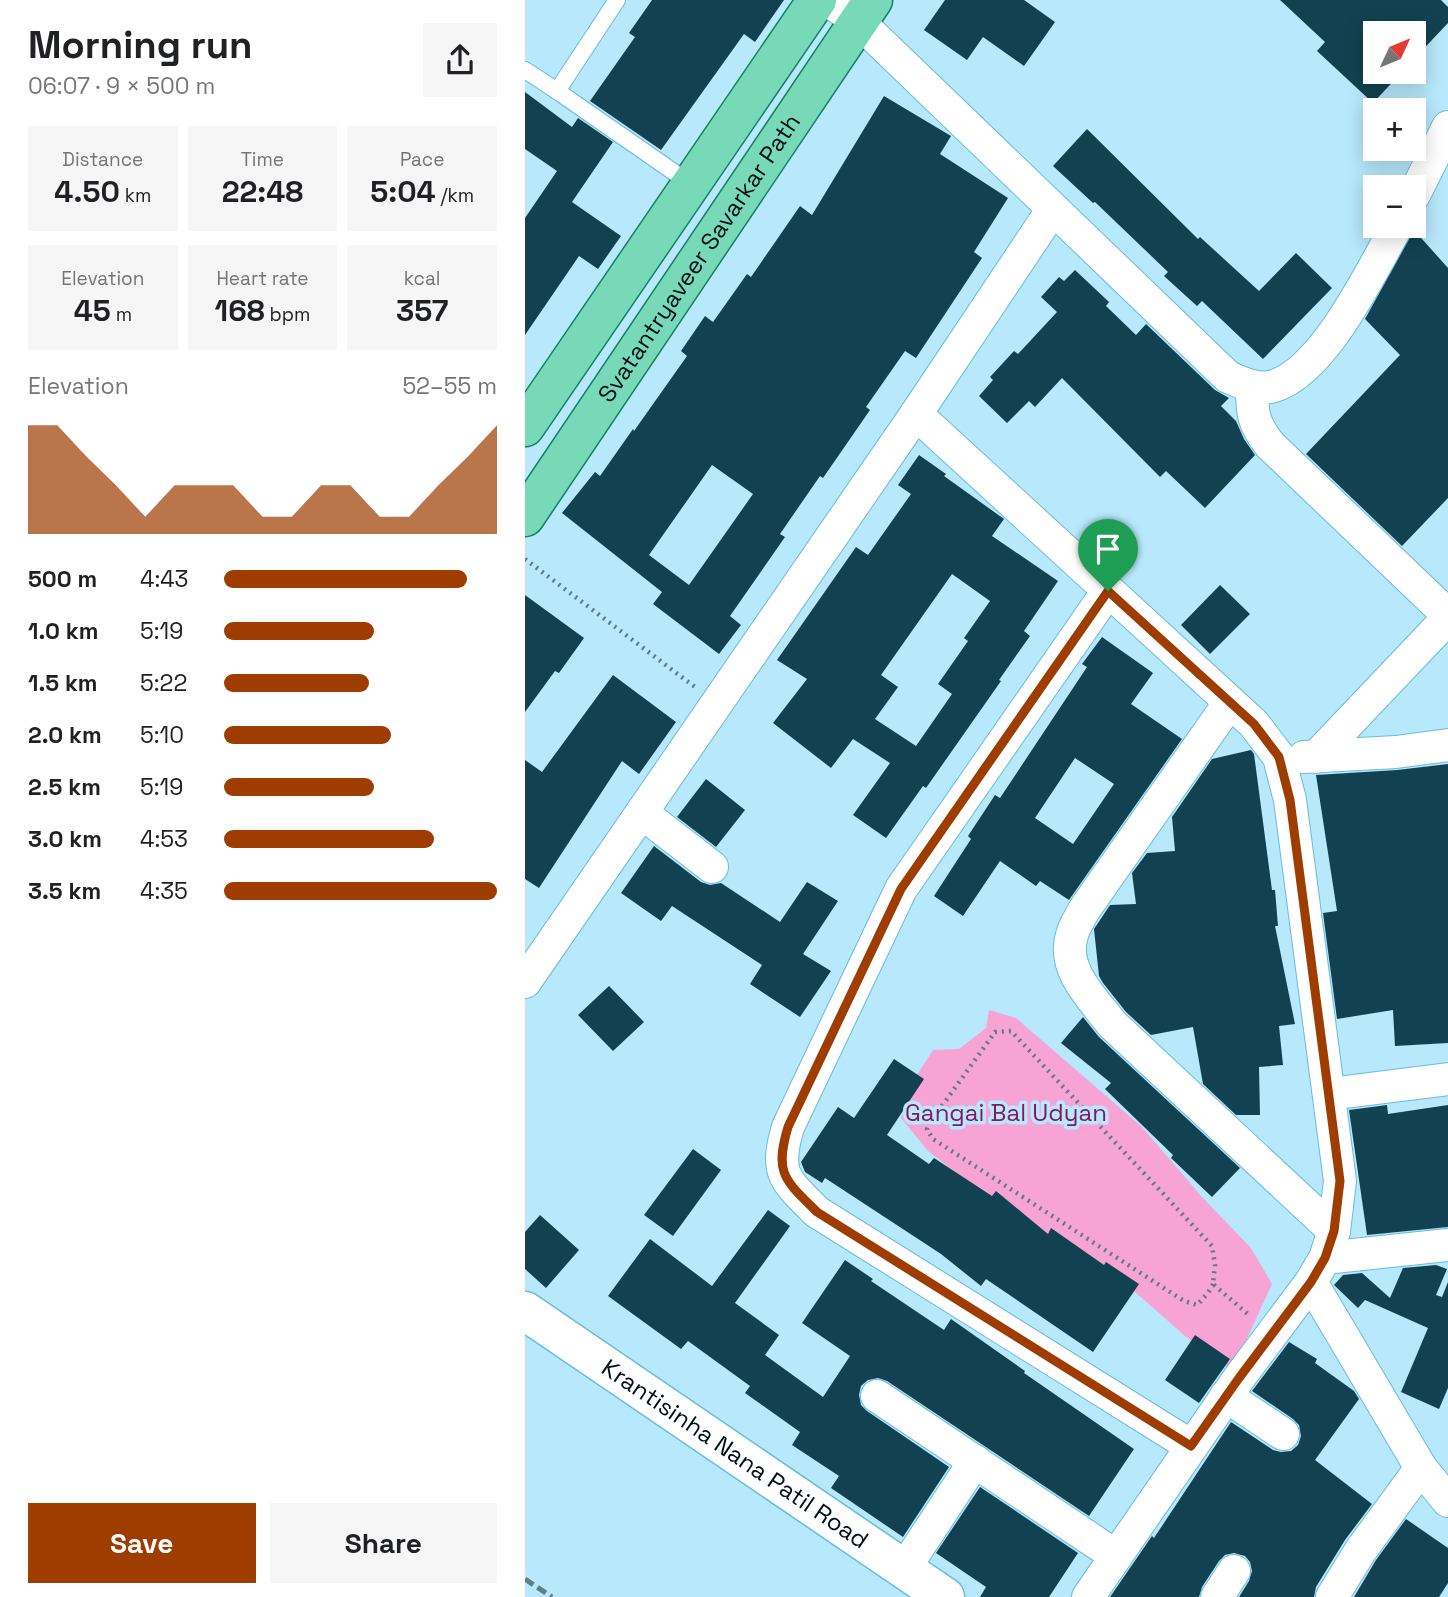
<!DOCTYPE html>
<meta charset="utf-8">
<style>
:root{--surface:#fff;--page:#f6f6f6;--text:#202124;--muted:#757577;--accent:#9f3c00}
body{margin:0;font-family:"Space Grotesk",sans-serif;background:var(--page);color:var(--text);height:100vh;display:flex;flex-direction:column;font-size:26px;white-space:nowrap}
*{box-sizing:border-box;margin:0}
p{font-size:23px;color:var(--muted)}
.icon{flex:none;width:38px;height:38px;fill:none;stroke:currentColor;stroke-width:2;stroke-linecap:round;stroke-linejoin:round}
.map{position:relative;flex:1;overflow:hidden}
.side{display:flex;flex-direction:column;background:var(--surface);width:525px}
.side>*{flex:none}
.needle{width:46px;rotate:46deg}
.controls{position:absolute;left:838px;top:21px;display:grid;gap:14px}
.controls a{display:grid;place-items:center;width:63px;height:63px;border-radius:0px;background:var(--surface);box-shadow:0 4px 18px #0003;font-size:35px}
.pin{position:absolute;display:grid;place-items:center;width:60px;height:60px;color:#fff;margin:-72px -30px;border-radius:50% 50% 50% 0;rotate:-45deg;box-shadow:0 0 7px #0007}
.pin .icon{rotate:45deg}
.round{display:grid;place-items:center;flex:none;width:74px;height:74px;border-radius:0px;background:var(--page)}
.headline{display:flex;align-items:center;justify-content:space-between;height:119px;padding:0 28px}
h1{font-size:38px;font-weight:600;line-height:52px}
.metrics{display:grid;grid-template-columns:repeat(3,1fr);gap:10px;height:119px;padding:7px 28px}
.metrics div{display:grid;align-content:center;border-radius:0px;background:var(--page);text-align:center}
.metrics b{font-size:30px;font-weight:600}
.metrics small{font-size:19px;font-weight:400}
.metrics p{font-size:19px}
.chart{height:196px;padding:14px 28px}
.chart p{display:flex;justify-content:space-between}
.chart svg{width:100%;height:126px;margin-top:7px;fill:var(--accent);opacity:.7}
.action{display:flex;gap:14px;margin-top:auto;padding:14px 28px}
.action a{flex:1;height:80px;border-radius:0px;background:var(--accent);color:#fff;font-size:28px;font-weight:600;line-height:80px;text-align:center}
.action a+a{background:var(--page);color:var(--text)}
ul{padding:0 28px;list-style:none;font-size:23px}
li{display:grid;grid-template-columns:112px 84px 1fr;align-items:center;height:52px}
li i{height:18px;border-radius:9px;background:var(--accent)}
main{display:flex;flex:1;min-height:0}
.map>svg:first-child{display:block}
.green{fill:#f8a3d6}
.building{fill:#124251;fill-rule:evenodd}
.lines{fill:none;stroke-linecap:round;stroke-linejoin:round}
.service-casing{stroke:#66bddc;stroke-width:18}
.minor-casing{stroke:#66bddc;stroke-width:34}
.secondary-casing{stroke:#66bddc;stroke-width:41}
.primary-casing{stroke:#138261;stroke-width:41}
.path{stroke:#5a7a88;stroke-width:4.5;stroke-dasharray:2 5;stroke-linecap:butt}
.service{stroke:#fff;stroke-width:16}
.minor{stroke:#fff;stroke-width:32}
.secondary{stroke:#fff;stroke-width:38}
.primary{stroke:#77d9b8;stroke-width:38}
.rail{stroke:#5d7e8b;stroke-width:5;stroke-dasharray:10 5;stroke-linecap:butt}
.route-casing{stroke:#fff;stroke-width:14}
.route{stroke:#9f3c00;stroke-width:9}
.labels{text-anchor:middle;stroke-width:7;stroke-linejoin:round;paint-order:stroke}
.street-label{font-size:24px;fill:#001018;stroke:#b7e8fb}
.park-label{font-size:24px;fill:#861765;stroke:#b7e8fb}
</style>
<main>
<section class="side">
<div class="headline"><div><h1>Morning run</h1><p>06:07 · 9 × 500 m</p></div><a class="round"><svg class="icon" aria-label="share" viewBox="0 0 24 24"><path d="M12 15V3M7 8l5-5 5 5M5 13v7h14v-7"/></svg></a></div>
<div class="metrics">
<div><p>Distance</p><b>4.50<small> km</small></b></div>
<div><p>Time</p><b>22:48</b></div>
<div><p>Pace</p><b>5:04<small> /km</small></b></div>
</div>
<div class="metrics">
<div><p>Elevation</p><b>45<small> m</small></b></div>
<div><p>Heart rate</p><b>168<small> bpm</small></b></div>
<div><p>kcal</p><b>357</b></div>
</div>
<div class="chart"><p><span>Elevation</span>52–55 m</p>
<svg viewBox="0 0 160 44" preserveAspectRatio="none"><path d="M0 44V6L10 6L20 17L30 27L40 38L50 27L60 27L70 27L80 38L90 38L100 27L110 27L120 38L130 38L140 27L150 17L160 6V44z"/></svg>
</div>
<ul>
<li><b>500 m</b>4:43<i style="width:89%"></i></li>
<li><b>1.0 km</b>5:19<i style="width:55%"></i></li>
<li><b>1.5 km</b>5:22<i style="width:53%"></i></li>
<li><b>2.0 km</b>5:10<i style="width:61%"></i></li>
<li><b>2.5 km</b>5:19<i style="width:55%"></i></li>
<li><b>3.0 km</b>4:53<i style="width:77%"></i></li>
<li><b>3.5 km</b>4:35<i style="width:100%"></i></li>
</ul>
<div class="action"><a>Save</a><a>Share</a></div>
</section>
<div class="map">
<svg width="923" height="1597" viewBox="0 0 923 1597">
<rect width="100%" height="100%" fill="#b7e8fb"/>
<path class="green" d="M464 1010 491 1018 617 1127 677 1197 726 1248 747 1284 707 1371 660 1336 591 1275 538 1250 465 1199 403 1151 376 1118 390 1078 408 1050 434 1049 461 1028Z"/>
<g class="building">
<path d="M127 0H259L230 42 219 34 136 150 65 101 110 37 104 33Z"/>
<path d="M420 0H499L530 22 499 66 458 37 442 60 399 30Z"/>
<path d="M755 0H916L923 7V23L889 59V33H850V72H877L848 103 792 51 800 42Z"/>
<path d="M0 92 47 127 53 118 88 142 47 202 96 236 73 269 54 256 0 335V218L32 171 0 149Z"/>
<path d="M359 96 426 136 415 154 483 198 449 252 457 258 391 358 380 351 341 407 345 410 298 478 295 476 255 534 260 537 205 616 216 625 194 654 128 604 137 592 37 513 70 472 75 476 108 429 109 431 162 356 156 351 180 316 188 322 222 274 226 277 275 206 287 215ZM187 465 228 494 164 585 124 555Z"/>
<path d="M562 129 673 239 675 237 734 291 771 253 807 288 738 359 677 301 672 306 639 276 643 272 570 202 568 203 528 166Z"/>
<path d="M889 230 923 268V498L877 546 781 454 875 355 840 319Z"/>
<path d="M550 270 584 302 581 306 611 335 621 324 690 390 704 398 696 406 711 421 719 439 730 455 680 508 641 471 635 477 537 378 510 407 504 401 482 423 454 396 468 380 465 377 489 351 493 354 532 312 516 297 534 277 539 281Z"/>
<path d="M394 455 421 474 419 476 479 519 467 536 533 581 499 631 505 636 474 680 476 681 401 788 398 786 361 838 328 815 365 763 328 739 306 768 248 723 282 679 252 660 331 547 343 555 386 494 373 485ZM427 574 465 601 439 638 443 641 413 684 427 694 391 746 350 719 373 687 356 675Z"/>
<path d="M695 585 725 614 685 654 656 625Z"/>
<path d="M0 595 59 638 34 673 30 671 0 712Z"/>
<path d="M577 637 628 673 606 704 657 739 544 900 515 881 511 886 475 861 438 916 409 896 446 839 443 836 470 795 475 798 562 667 557 664ZM550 758 589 784 548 844 510 818Z"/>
<path d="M88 675 151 722 114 774 97 761 14 888 0 879V760L17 772Z"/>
<path d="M726 750 729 754 747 890H750L753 926H750L770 1024 754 1026 758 1065 734 1067 735 1115H711L678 1084 668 1027 626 1035 601 1012 578 983 574 976 569 929 585 905 611 904 607 873 622 853 650 851 647 817 687 759Z"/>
<path d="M923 764V1043L870 1046 868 1010 812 1019 798 913 812 911 791 775 872 770Z"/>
<path d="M181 779 220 810 191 847 152 817Z"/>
<path d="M129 846 176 882 185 885 196 883 255 922 282 882 313 901 278 954 306 971 275 1017 225 984 237 965 147 906 136 921 96 893Z"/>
<path d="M84 986 119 1022 88 1051 53 1015Z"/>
<path d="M558 1017 574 1037 715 1168 687 1197 646 1158 648 1155 580 1089 586 1083 536 1043Z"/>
<path d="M369 1059 399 1079 362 1135 404 1164 409 1158 467 1196 471 1191 523 1234 526 1228 579 1265 581 1262 614 1284 568 1352 461 1279 456 1286 416 1254 300 1178 297 1183 280 1172 276 1162 313 1107 329 1118Z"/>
<path d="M862 1105 863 1114 923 1105V1227L842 1235 824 1110Z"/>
<path d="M168 1149 196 1170 148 1236 119 1215Z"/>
<path d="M243 1210 265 1226 210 1303 254 1335 240 1355 298 1397 325 1356 277 1323 320 1260 348 1279 346 1281 419 1330 426 1319 500 1371 499 1373 609 1449 564 1516 362 1381 353 1378 343 1380 336 1386 334 1395 336 1405 342 1411 424 1467 378 1537 306 1488 314 1476 267 1445 275 1432 220 1393 225 1386 163 1341 156 1349 83 1296 125 1239 187 1286Z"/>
<path d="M15 1215 54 1250 21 1288 0 1269V1232Z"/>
<path d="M911 1265 922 1269 911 1295 917 1297 923 1282V1388L914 1409 876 1392 903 1328 840 1300 833 1308 809 1285 818 1275 837 1273 865 1298 878 1268Z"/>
<path d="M670 1335 705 1359 674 1403 640 1380Z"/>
<path d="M764 1342 792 1359 790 1363 829 1391 834 1399 790 1460 847 1504 820 1540 791 1587 789 1597H714L724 1581 727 1571 725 1562 720 1556 709 1553 700 1555 694 1561 677 1587 674 1597H585L627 1536 629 1538 706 1422 748 1450 756 1452 766 1451 773 1445 776 1436 774 1425 768 1419 727 1391Z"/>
<path d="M455 1487 553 1553 524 1597H455L461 1587 411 1553Z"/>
<path d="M881 1519 923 1548V1583L914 1597H829L851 1560Z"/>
</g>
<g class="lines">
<g class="service-casing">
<g id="service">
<path d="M92 0 32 91 166 184"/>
<path d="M0 70 32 91"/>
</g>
</g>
<g class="minor-casing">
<g id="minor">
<path d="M302 0 333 21 703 377C718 383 733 391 749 386 800 370 846 271 872 226"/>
<path d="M889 195 923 127"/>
<path d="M727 387C727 414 728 423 745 445L923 615"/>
<path d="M391 414 729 724 754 757 765 800 815 1181 809 1231 800 1258 786 1282 714 1378 563 1597"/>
<path d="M583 591 376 889 263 1127C249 1174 260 1180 292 1212L666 1446"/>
<path d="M705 702 559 910C555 918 549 927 547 935 536 969 568 999 587 1024L809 1231"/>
<path d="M779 757 871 752 923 745"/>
<path d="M791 757 923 618"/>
<path d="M117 813 187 867"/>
<path d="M0 982 391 414 528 209"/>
<path d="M804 1094 923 1079"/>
<path d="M800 1258 923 1245"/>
<path d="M786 1282 896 1468 923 1501"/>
<path d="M352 1396 591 1556"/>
<path d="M701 1396 758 1434"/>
<path d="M379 1569 450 1461"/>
<path d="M692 1597 709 1571"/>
<path d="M807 1597 836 1550 896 1468"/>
</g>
</g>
<g class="secondary-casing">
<g id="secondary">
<path id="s1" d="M0 1311 420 1597"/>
</g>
</g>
<g class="primary-casing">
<g id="primary">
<path d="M0 427 292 0"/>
<path id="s2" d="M0 517 348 0"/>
</g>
</g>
<g class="path">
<path d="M0 559 170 687"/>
<path d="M688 1284 683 1293 672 1305 659 1301 408 1139 402 1129 407 1120 470 1032 486 1031 687 1246 690 1265 688 1284 725 1316"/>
</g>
<use href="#service" class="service"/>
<use href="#minor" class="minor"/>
<use href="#secondary" class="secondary"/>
<use href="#primary" class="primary"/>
<path class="rail" d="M0 1579 27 1597"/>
</g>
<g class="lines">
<g class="route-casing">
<path id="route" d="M583 591 729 724 754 757 765 800 815 1181 809 1231 800 1258 786 1282 714 1378 666 1446 292 1212C260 1180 249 1174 263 1127L376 889Z"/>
</g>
<use href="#route" class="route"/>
</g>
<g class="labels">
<g class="street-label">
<text dy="8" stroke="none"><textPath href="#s2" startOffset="312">Svatantryaveer Savarkar Path</textPath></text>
<text dy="8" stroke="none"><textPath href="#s1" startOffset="254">Krantisinha Nana Patil Road</textPath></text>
</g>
<g class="park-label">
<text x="481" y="1121">Gangai Bal Udyan</text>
</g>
</g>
</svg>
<div class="controls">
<a><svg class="needle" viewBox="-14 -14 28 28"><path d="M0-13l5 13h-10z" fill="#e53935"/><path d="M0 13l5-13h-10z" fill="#757577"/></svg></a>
<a>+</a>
<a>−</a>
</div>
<div class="pin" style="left:583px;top:591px;background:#1e9e55"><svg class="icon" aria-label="arrive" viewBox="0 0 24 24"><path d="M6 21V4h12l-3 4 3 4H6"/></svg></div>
</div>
</main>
